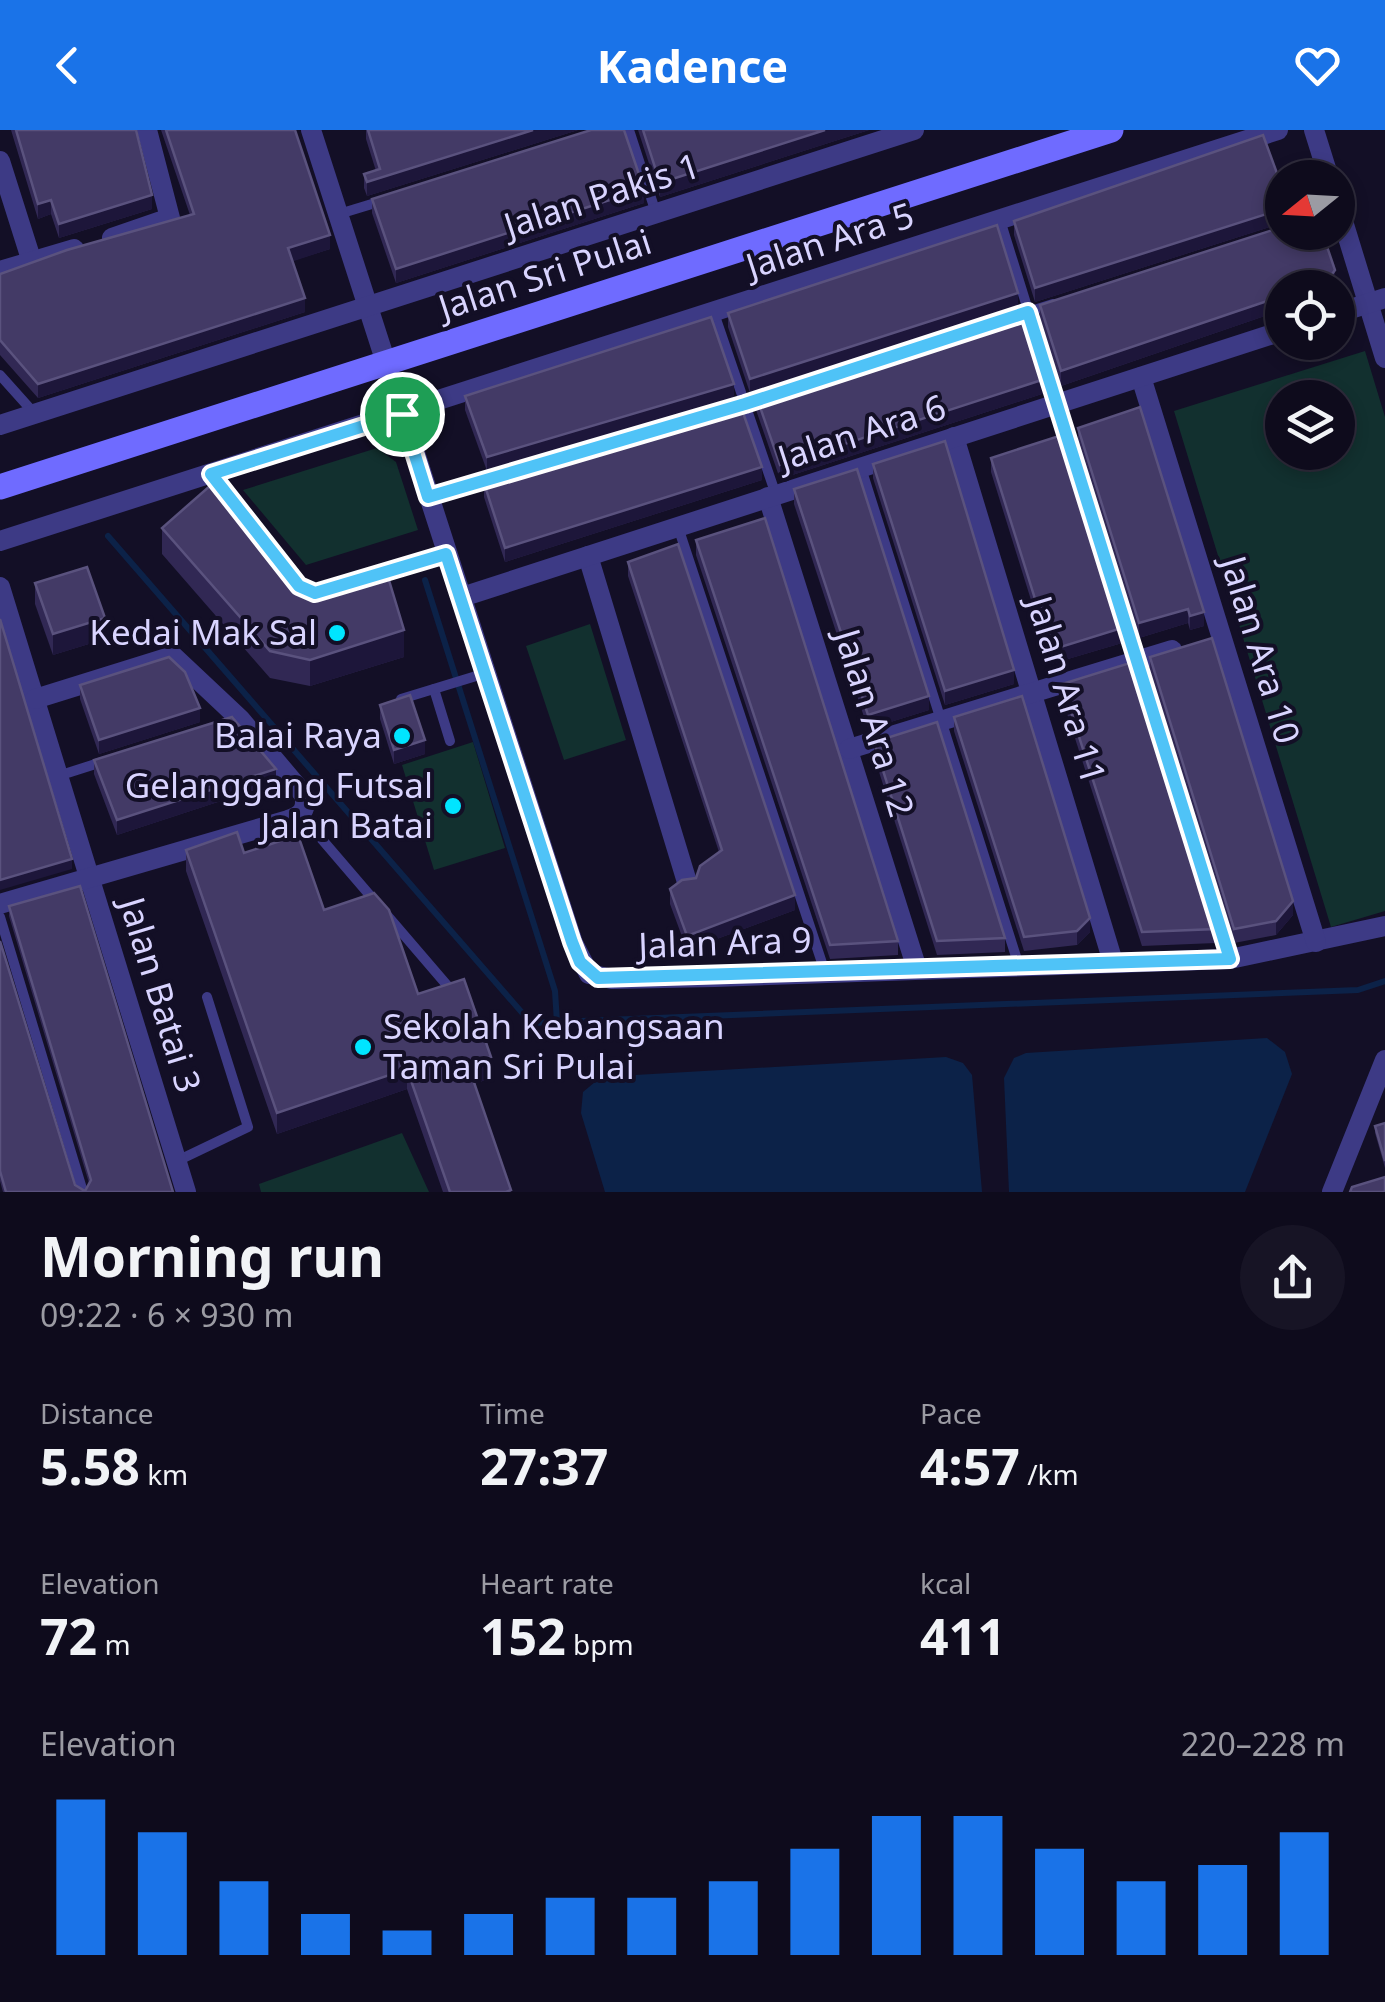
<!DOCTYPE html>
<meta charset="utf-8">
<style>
:root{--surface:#0e0b1c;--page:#171425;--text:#f1f3f6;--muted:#9b9ba3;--line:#2e2b3b;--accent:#1a73e8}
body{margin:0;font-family:"Noto Sans",sans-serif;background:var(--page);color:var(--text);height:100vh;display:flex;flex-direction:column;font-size:38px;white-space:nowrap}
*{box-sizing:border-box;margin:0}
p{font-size:32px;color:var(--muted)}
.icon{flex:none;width:55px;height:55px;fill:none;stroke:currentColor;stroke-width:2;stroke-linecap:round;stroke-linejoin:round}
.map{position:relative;height:1062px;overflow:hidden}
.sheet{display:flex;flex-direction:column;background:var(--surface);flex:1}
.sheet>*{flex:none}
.needle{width:65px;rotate:252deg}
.buttons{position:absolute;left:1265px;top:30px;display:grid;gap:20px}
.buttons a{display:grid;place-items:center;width:90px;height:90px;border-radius:50%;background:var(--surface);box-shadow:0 5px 15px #0003,0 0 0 2px var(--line);font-size:50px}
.pin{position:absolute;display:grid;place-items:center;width:85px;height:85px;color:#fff;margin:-42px;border:5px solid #fff;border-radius:50%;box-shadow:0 2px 10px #0007}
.round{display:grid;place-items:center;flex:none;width:105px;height:105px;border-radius:52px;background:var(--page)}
.summary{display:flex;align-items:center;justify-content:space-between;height:170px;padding:0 40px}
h1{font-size:55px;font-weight:700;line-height:75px}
.figures{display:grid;grid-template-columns:repeat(3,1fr);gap:15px;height:170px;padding:10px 40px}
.figures div{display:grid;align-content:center}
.figures b{font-size:50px;font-weight:700}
.figures small{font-size:28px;font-weight:400}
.figures p{font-size:28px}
.chart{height:280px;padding:20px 40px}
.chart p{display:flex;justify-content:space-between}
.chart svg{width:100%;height:180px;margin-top:10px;stroke:var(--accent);stroke-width:6}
header{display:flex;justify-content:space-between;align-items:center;height:130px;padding:0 40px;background:var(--accent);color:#fff;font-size:45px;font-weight:700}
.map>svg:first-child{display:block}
.green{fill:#12302f;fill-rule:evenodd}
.water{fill:#0c2248}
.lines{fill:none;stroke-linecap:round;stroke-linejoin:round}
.stream{stroke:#0c2248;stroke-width:6}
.lane{stroke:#3d3a85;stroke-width:10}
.street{stroke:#3d3a85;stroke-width:20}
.secondary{stroke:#6f6bff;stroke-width:25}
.wall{fill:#312854}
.shaded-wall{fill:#1d163a}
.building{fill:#433a66;stroke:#5a527e;stroke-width:2.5}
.route-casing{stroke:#fff;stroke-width:20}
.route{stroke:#4fc3f7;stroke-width:12}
.poi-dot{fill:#00e5ff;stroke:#130f26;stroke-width:4}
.labels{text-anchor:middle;stroke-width:8;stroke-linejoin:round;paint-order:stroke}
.street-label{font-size:35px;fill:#d9d4ff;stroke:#130f26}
.poi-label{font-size:35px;fill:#d9d4ff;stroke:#130f26;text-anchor:end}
</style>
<header><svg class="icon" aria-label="back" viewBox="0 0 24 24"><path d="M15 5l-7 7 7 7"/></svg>Kadence<svg class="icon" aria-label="heart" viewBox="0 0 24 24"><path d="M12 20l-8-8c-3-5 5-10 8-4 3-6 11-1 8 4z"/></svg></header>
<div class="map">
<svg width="1385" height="1062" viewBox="0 0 1385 1062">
<rect width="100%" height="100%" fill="#130f26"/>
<g class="green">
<path d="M1365 221 1385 287V781L1331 797 1174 281ZM1282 268H1338V322H1282Z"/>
<path d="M377 318 396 332 418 400 306 435 243 360Z"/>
<path d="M590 494 626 610 564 630 526 516Z"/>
<path d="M473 612 505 718 434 740 402 635Z"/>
<path d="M402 1003 429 1062H261L259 1054Z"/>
</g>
<g class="water">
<path d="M1267 908 1285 922 1292 944 1245 1062H1009L1004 948 1014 928 1026 923Z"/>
<path d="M946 927 963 933 972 945 982 1062H605L581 983 583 962 601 947Z"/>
</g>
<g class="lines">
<g class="stream">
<path d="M108 406 531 893 1358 860 1385 851"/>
<path d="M425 450 555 861 557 892"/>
</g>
<g class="lane">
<path d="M629 0 656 83"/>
<path d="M339 84 385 70"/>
<path d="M1000 90 1230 829"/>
<path d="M714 183 776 365"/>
<path d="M1012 187 1053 174"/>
<path d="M0 245 34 283"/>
<path d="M731 278 767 267"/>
<path d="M861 338 1019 836"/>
<path d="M211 345 299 457 315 463 446 424"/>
<path d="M429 367 504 345"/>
<path d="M678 397 825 842"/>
<path d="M434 559 450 611"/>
<path d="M401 569 486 543"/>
<path d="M58 646 105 631"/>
<path d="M301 685 452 861"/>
<path d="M0 787 83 1062"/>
<path d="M177 1031 248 997 207 867"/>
</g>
<g class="street">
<path d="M311 0 573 813 589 844 612 849 715 847 1230 829 1385 796"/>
<path d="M1314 0 1329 48"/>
<path d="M0 31 32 132"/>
<path d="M1338 75 1385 228"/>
<path d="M112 108 170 88 147 0"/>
<path d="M0 141 74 119"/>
<path d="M1338 183 1385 168"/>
<path d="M1141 247 1316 812"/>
<path d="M0 295 914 0"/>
<path d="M954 307 1113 832"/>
<path d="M768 367 917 839"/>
<path d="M0 411 1278 0"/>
<path d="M588 426 687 752"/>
<path d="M0 457 186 1062"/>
<path d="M462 467 1282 201"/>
<path d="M849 619 1172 520"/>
<path d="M0 774 288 690C302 685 306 681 305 666L240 589 173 526 35 569"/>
<path d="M1332 1062 1385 930"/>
</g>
<path class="secondary" d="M0 357 1111 0"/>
</g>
<g class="wall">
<path d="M11 0H136L152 79 59 108 51 84 38 89Z"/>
<path d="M161 0H295L330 119 292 131 305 182 38 268 0 225V144L190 85Z"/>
<path d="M366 0H578L367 66 364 58V44L376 41 366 9Z"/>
<path d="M638 0H869L660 67Z"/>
<path d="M1282 57V95L1279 94 1035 172 1014 105V91Z"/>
<path d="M372 69 644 73 396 153 372 83Z"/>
<path d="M1282 97V102H1322L1335 140V154L1333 158H1282V180L1061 256 1040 189V175Z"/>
<path d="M1018 177 750 263 728 197V183Z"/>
<path d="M1045 263 780 349 756 280V265Z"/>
<path d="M465 266 734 268 487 341 465 280Z"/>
<path d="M1078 298 1204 496 1190 500 1188 493 1139 508 1078 312Z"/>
<path d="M991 328 1122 513 1051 534 991 342Z"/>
<path d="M873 334 1014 554 945 575 873 348Z"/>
<path d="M492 344 762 350 505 432 484 367V353L492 350Z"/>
<path d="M794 359 929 580 868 599 794 374Z"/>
<path d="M162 398 311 471 404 527 310 556 270 548 162 424Z"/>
<path d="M696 410 898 811V825L830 829 696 425Z"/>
<path d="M628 432 795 780 687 820 670 774V759L696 748 719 722 628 446Z"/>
<path d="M35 453 105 509 53 525 35 474Z"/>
<path d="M1150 527 1293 785 1276 805 1234 813 1150 541Z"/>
<path d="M1062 554 1216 799V813L1142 816 1062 568Z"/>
<path d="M80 555 200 592 99 624 80 569Z"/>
<path d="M380 575 425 624 394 634 380 589Z"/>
<path d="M954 587 1090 802 1077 815 1024 821 954 601Z"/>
<path d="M874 612 1005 808V822L937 825 874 626Z"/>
<path d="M94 630 276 653 117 705 94 644Z"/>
<path d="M186 720 244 723 324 780 418 864 491 948 474 954 511 1062H443L407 959 277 1004 186 741Z"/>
<path d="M9 776 173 1062H3L0 1051V811L75 1055 85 1061 89 1053 9 786Z"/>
<path d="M1385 993V1038L1375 1003V996Z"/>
</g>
<g class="shaded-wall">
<path d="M533 0H578L367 66V52Z"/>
<path d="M825 0H869L660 67V53Z"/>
<path d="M644 59V73L396 153V139Z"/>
<path d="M152 65V79L59 108V94Z"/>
<path d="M51 70V84L38 89V74Z"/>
<path d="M1279 80V94L1035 172V158Z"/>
<path d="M330 105V119L288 133V118Z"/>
<path d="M1335 140V154L1333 158H1306Z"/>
<path d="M1018 163V177L750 263V249Z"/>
<path d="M1282 166V180L1061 256V241Z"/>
<path d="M305 168V182L38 268V254Z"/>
<path d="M1045 249V263L780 349V335Z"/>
<path d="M734 254V268L487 341V327Z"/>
<path d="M762 337V350L505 432V418Z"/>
<path d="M1188 479V493L1139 508V493Z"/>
<path d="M1204 482V496L1190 500V486Z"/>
<path d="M105 488V509L53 525V504Z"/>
<path d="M1122 498V513L1051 534V520Z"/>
<path d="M404 500V527L310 556V530Z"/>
<path d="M1014 540V554L945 575V561Z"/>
<path d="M929 566V580L868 599V585Z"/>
<path d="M200 578V592L99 624V610Z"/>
<path d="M425 610V624L394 634V620Z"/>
<path d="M276 639V653L117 705V690Z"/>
<path d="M72 729V739L0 760V750Z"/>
<path d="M795 765V780L687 820V806Z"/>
<path d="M1293 771V785L1276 805V791Z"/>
<path d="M1090 788V802L1077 815V801Z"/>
<path d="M491 927V948L468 956V935Z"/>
<path d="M407 939V959L277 1004V983Z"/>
</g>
<g class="building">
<path d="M16 0H136L152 65 59 94 51 70 38 74Z"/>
<path d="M166 0H295L330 105 288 118 305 168 38 254 0 210V144L67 120 194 84Z"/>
<path d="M368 0H533L367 52 364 44 380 39Z"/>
<path d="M591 0H624L644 59 396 139 372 69Z"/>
<path d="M643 0H825L660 53Z"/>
<path d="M1263 5 1282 57V80H1279L1035 158 1014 91Z"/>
<path d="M997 95 1018 163 750 249 728 183Z"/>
<path d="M1282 97V102H1322L1335 140 1328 150 1306 158H1282V166L1061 241 1040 175Z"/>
<path d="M1023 180 1045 249 780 335 756 265Z"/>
<path d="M711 187 734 254 487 327 465 266Z"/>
<path d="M739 271 762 337 505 418 484 353 494 350 492 344Z"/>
<path d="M1140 277 1204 482 1190 486 1188 479 1139 493 1078 298Z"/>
<path d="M1062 305 1122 498 1051 520 991 328Z"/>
<path d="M945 311 1014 540 945 561 873 334Z"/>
<path d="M857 339 929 566 868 585 794 359Z"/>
<path d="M211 355 311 471 388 447 404 500 310 530 270 521 162 398Z"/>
<path d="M765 388 898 811 830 815 696 410Z"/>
<path d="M678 414 795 765 687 806 670 759 682 750 696 748 700 736 722 720 628 432Z"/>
<path d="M87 437 105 488 53 504 35 453Z"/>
<path d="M0 489 72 729 0 750Z"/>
<path d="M1212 508 1293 771 1276 791 1234 799 1150 527Z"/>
<path d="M169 527 185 542 200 578 99 610 80 555Z"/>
<path d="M1133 532 1216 799 1142 802 1062 554Z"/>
<path d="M410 565 425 610 394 620 380 575Z"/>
<path d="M1022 566 1090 788 1077 801 1024 807 954 587Z"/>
<path d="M232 587 276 639 117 690 94 630Z"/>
<path d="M937 592 1005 808 937 811 874 612Z"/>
<path d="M237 702 244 723 298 705 324 780 374 763 389 780 418 864 464 849 491 927 468 935 511 1060 506 1062H450L407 939 277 983 186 720Z"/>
<path d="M80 756 173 1062H6L0 1041V811L75 1055 85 1061 91 1050 9 776Z"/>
<path d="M1385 993V1031L1375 996Z"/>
<path d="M1385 1047V1062H1350L1352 1057Z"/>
</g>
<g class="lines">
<g class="route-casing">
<path id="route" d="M1028 182 1230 829 598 848 580 832 572 812 446 424 315 463 299 456 211 344 402 284 428 367 745 274Z"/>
</g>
<use href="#route" class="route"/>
</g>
<g class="poi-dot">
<circle cx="337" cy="503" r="10"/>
<circle cx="402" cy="606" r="10"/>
<circle cx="453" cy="676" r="10"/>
<circle cx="363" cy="917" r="10"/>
</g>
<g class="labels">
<g class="street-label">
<text transform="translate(602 66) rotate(-18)" y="12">Jalan Pakis 1</text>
<text transform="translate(830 111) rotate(-18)" y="12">Jalan Ara 5</text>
<text transform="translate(545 145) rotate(-18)" y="12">Jalan Sri Pulai</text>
<text transform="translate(862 303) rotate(-18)" y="12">Jalan Ara 6</text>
<text transform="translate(1260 520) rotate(73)" y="12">Jalan Ara 10</text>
<text transform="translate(1066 560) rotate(73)" y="12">Jalan Ara 11</text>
<text transform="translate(874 593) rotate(73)" y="12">Jalan Ara 12</text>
<text transform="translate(725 813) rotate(-2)" y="12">Jalan Ara 9</text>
<text transform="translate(160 865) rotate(73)" y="12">Jalan Batai 3</text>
</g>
<g class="poi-label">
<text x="317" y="515">Kedai Mak Sal</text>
<text x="382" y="618">Balai Raya</text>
<text x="433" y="668">Gelanggang Futsal<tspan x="433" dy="40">Jalan Batai</tspan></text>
<text x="383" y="909" text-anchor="start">Sekolah Kebangsaan<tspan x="383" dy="40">Taman Sri Pulai</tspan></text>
</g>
</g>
</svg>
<div class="buttons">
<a><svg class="needle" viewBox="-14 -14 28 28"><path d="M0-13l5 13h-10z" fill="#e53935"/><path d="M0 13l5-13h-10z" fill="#9b9ba3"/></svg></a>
<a><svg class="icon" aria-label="locate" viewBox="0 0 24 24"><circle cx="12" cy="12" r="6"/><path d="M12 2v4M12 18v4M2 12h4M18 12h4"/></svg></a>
<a><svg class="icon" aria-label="layers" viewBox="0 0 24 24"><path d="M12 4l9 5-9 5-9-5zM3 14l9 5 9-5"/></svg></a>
</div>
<div class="pin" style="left:402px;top:284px;background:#1e9e55"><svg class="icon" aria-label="arrive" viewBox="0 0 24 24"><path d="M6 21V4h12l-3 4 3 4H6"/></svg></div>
</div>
<section class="sheet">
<div class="summary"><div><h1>Morning run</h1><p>09:22 · 6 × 930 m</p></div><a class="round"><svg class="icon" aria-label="share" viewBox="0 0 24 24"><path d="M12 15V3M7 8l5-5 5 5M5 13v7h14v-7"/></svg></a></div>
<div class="figures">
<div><p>Distance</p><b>5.58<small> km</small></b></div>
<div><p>Time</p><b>27:37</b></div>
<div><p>Pace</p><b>4:57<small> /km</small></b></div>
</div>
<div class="figures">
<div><p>Elevation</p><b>72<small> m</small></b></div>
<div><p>Heart rate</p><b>152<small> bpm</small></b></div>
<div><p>kcal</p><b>411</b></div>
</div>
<div class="chart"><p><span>Elevation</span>220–228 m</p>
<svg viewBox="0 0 160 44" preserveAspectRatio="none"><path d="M5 44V6M15 44V14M25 44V26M35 44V34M45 44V38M55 44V34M65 44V30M75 44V30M85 44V26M95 44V18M105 44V10M115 44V10M125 44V18M135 44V26M145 44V22M155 44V14"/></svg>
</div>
</section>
